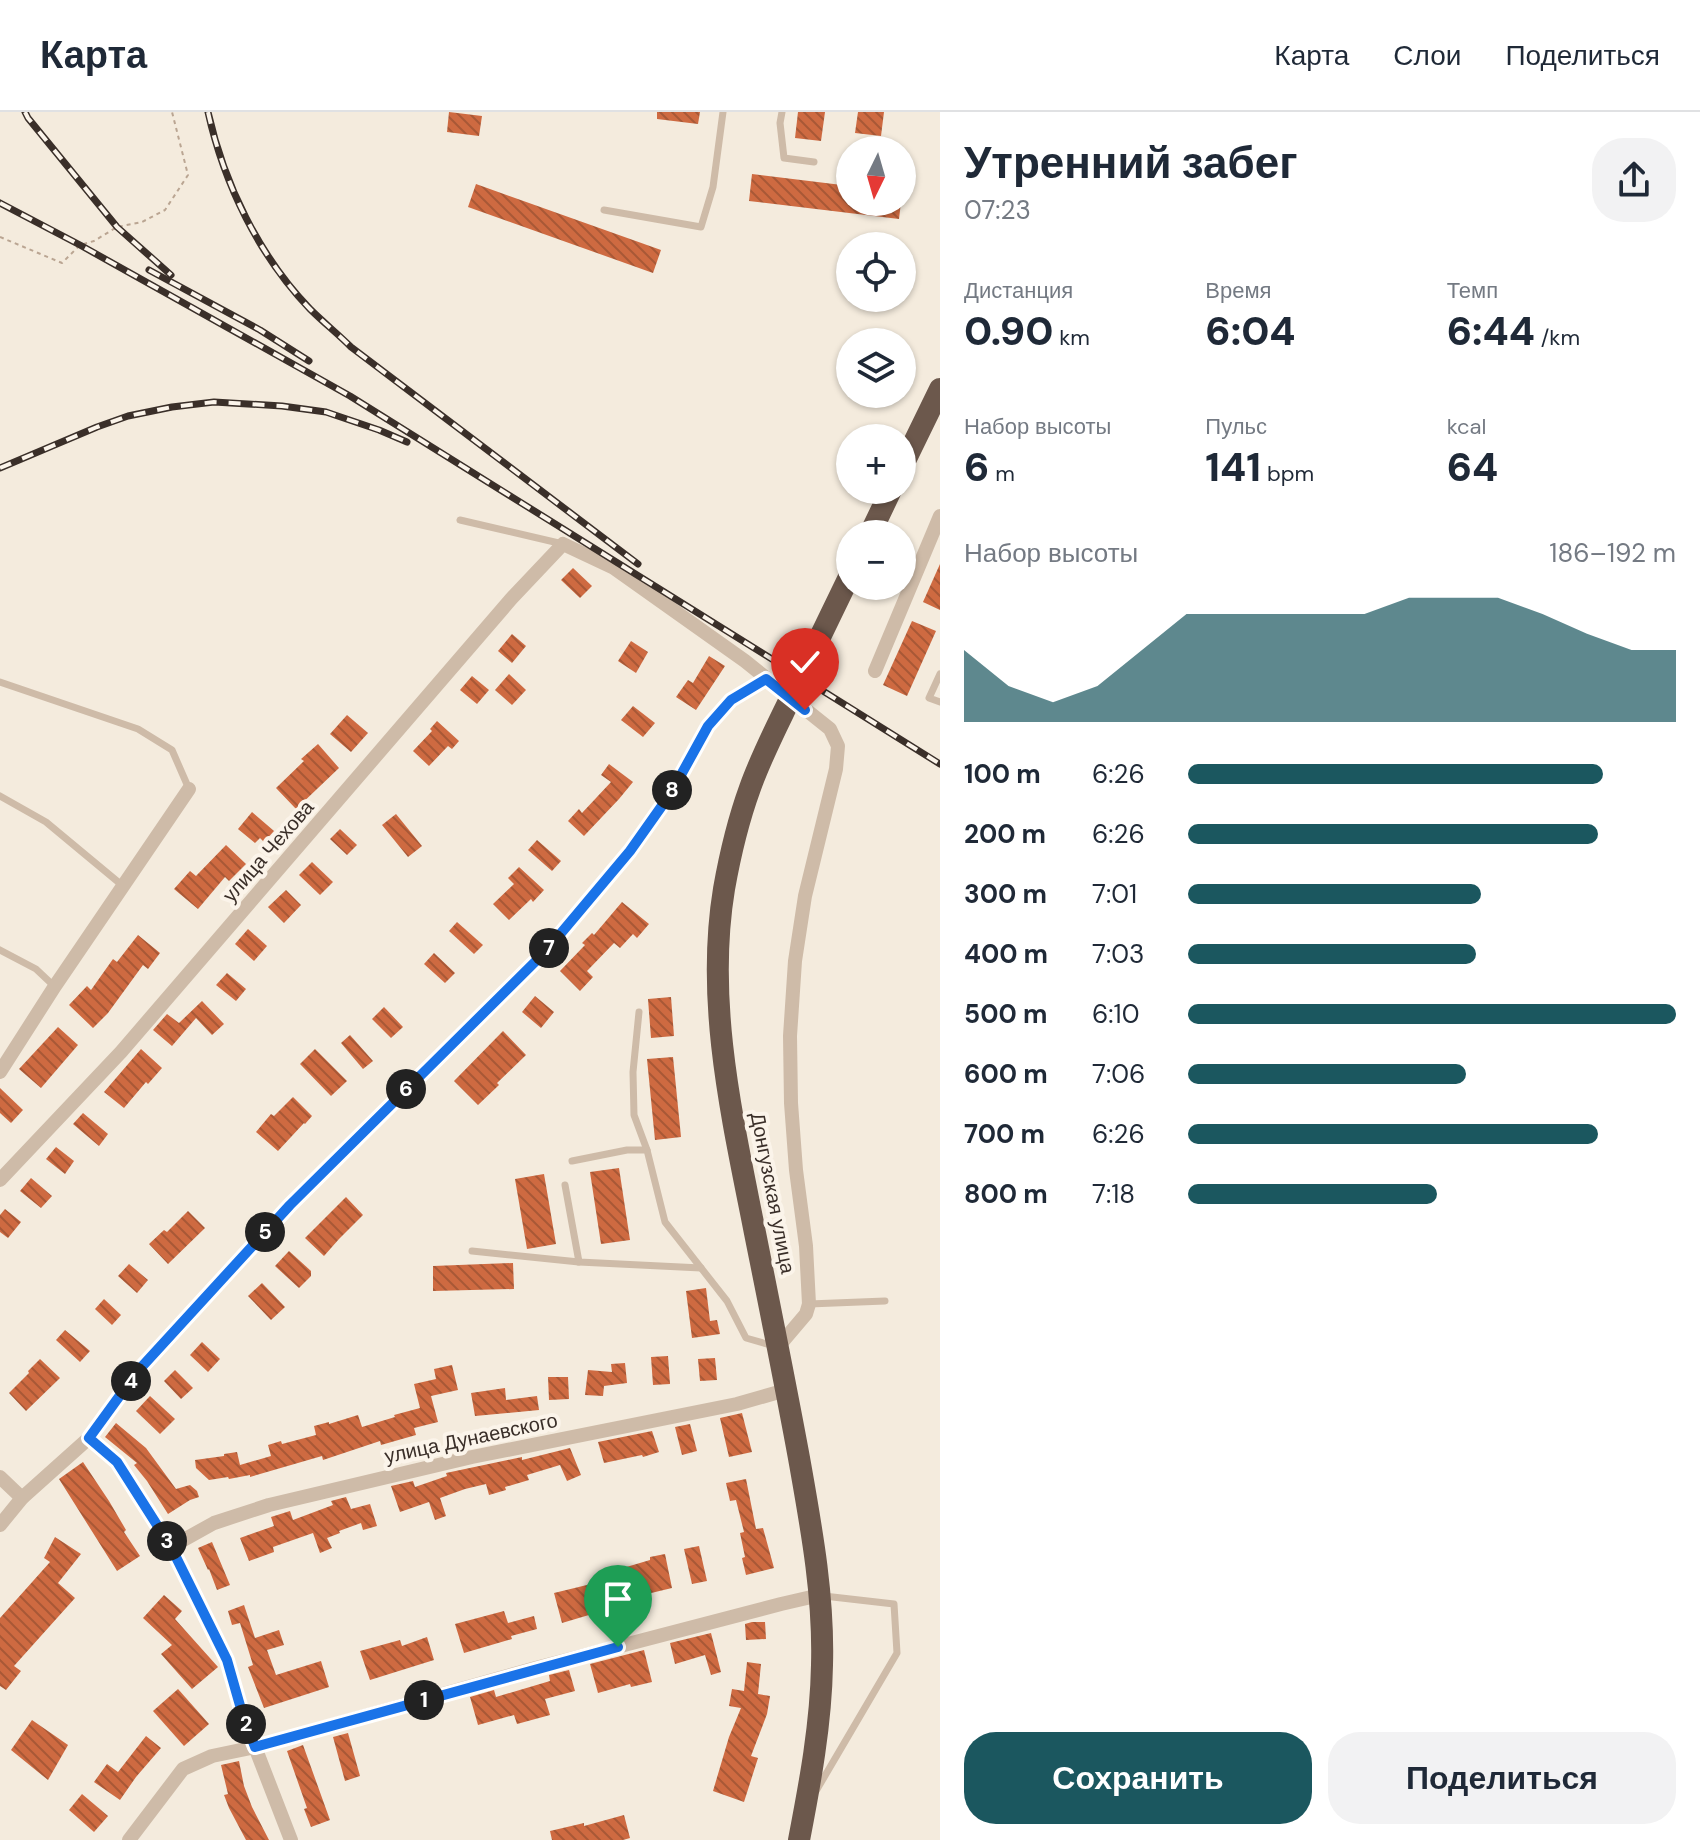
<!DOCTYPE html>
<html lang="ru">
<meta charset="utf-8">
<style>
:root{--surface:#fff;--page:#f2f2f3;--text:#1f2937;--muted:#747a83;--line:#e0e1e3;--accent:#1b575f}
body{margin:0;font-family:"DM Sans",sans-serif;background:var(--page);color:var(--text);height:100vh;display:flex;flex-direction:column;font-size:30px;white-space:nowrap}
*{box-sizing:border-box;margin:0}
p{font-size:26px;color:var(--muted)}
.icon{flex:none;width:44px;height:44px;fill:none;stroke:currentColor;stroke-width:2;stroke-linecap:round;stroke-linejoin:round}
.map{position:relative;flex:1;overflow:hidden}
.side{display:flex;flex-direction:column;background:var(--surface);width:760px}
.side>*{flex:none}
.needle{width:52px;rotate:185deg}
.tools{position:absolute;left:836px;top:24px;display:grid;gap:16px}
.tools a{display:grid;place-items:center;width:80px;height:80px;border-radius:50%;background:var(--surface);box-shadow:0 2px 6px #0004;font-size:40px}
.pin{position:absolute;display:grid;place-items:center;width:68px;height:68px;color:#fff;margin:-82px -34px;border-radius:50% 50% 50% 0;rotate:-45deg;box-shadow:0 0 8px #0007}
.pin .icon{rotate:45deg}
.km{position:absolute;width:40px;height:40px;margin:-20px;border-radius:50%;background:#222;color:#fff;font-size:22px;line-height:40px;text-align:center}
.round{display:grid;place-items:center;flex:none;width:84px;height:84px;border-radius:32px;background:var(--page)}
.headline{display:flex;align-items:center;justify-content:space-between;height:136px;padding:0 24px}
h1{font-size:44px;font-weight:800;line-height:60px}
.metrics{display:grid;grid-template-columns:repeat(3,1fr);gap:12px;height:136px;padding:8px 24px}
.metrics div{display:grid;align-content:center}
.metrics b{font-size:40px;font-weight:800}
.metrics small{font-size:22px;font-weight:400}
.metrics p{font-size:22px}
.chart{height:224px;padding:16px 24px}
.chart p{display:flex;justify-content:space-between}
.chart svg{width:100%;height:144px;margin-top:8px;fill:var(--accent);opacity:.7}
.cta{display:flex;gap:16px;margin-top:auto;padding:16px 24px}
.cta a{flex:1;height:92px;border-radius:32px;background:var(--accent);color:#fff;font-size:32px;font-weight:800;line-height:92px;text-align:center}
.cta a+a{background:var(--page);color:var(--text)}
ul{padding:0 24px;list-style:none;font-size:26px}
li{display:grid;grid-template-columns:128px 96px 1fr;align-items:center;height:60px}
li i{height:20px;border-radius:10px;background:var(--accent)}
header{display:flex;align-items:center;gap:48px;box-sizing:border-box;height:112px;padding:0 40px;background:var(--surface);border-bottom:2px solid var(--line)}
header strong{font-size:38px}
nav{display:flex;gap:44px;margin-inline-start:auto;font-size:28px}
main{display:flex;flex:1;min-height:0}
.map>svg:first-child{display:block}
.building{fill:url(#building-back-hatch)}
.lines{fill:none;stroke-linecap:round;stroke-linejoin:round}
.path{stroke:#baa592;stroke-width:2;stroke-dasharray:4 4;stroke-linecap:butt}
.service{stroke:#cebba8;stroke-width:7}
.minor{stroke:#cebba8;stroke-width:14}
.trunk{stroke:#6c584c;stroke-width:22}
.rail-casing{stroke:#3a2f29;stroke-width:7}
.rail{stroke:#fbf4ea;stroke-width:4;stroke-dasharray:12;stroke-linecap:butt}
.route-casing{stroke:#fff;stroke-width:16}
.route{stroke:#1a73e8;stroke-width:10}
.labels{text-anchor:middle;stroke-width:8;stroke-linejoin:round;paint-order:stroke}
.street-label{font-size:20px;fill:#3a2f29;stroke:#fbf4ea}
</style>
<header>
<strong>Карта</strong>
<nav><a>Карта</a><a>Слои</a><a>Поделиться</a></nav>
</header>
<main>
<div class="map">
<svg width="940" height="1728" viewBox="0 0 940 1728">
<defs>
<pattern id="building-back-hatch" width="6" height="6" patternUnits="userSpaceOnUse" patternTransform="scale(2)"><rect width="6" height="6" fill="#ce6a41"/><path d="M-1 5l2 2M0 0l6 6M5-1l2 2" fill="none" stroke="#a85836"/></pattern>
</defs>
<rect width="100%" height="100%" fill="#f4ebdd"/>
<g class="building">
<path d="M449 0 482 4 479 24 447 20Z"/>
<path d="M657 0H700L698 12 657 7Z"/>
<path d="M798 0H825L821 29 795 26Z"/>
<path d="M858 0H884L881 24 855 21Z"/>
<path d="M752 62 850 74V90H901L899 107 749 89Z"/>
<path d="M476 72 661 138 653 161 468 95Z"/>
<path d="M940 452V498L923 490Z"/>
<path d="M573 456 592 474 580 486 561 468Z"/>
<path d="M912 509 936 519 907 584 883 573Z"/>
<path d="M512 522 526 534 512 551 498 539Z"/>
<path d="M631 529 648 540 636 561 618 549Z"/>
<path d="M709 544 725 554 696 598 676 585 688 568 693 571Z"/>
<path d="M509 562 526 578 512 593 495 578Z"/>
<path d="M472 564 489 578 477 592 460 578Z"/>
<path d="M633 594 655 611 643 625 621 608Z"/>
<path d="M347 603 368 621 351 640 330 622Z"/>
<path d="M437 609 459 629 452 637 448 634 429 654 413 639 432 619 430 617Z"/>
<path d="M318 632 339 656 296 697 276 676 304 649 301 647Z"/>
<path d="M609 652 633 670 619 687 584 724 568 709 579 697 582 701 611 670 601 663Z"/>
<path d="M252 700 274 719 264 730 260 726 255 731 238 717Z"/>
<path d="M396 702 422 734 408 745 382 713Z"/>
<path d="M340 717 357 733 347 743 330 727Z"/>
<path d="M537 728 561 749 552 759 528 738Z"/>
<path d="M226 733 246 752 229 769 225 765 198 797 174 777 190 759 196 764Z"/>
<path d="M312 750 333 770 320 783 299 763Z"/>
<path d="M519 755 544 778 533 790 531 787 509 808 493 792 514 772 508 766Z"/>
<path d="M286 778 301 793 284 811 268 795Z"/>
<path d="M622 790 649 812 637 826 633 822 620 836 614 831 587 859 593 865 580 879 560 859 585 833 582 831 592 821 594 823Z"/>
<path d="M457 810 483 833 474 842 449 819Z"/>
<path d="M248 817 267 834 254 849 235 832Z"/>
<path d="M138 823 160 841 148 857 143 853 108 901 93 916 69 893 87 874 91 878 113 847 117 850Z"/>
<path d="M434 841 455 861 445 871 424 852Z"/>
<path d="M227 861 246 877 236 889 216 873Z"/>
<path d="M535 884 554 900 541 916 522 900Z"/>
<path d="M671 885 674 924 651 926 648 887Z"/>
<path d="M202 889 224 912 212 923 196 906 172 934 153 918 167 902 179 911Z"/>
<path d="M384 895 403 915 391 926 372 907Z"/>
<path d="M58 915 78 933 41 976 19 957Z"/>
<path d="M503 919 526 943 497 971 499 973 478 993 454 969Z"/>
<path d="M350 923 373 949 363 957 341 931Z"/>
<path d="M141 937 162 956 148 972 146 970 124 996 104 980Z"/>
<path d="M315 937 347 969 331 984 300 952Z"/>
<path d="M673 945 681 1025 655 1028 647 947Z"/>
<path d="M0 976 23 998 11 1011 0 1001Z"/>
<path d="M293 985 312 1004 305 1012 304 1011 278 1039 256 1020 271 1002 274 1004Z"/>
<path d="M83 1001 108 1022 99 1034 73 1012Z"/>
<path d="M56 1035 74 1049 65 1062 46 1047Z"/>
<path d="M619 1056 630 1128 601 1132 590 1060Z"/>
<path d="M544 1062 556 1132 527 1137 515 1067Z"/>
<path d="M31 1066 52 1084 41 1096 20 1079Z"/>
<path d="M346 1085 363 1103 339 1127 324 1144 305 1126Z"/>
<path d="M5 1097 21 1110 8 1126 0 1120V1103Z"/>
<path d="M188 1099 205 1116 168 1152 149 1132 164 1118 167 1120Z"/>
<path d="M289 1139 311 1159V1164L299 1176 275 1154Z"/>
<path d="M513 1151 514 1177 433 1179V1154Z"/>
<path d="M129 1152 148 1168 137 1181 118 1164Z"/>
<path d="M262 1171 285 1195 271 1208 248 1184Z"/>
<path d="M706 1176 710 1209 717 1208 720 1222 692 1226 686 1179Z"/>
<path d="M104 1187 121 1203 112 1213 95 1197Z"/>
<path d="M65 1218 90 1239 80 1250 56 1228Z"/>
<path d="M202 1230 220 1247 208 1260 190 1243Z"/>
<path d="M668 1244 670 1272 653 1273 651 1245Z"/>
<path d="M715 1246 717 1268 700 1269 698 1247Z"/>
<path d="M40 1247 60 1266 26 1299 9 1281 29 1261 28 1259Z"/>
<path d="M625 1251 627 1271 604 1274 603 1284 585 1283 588 1258 612 1260 611 1252Z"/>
<path d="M452 1253 458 1278 431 1284 438 1310 414 1316 416 1323 381 1333 380 1329 323 1348 322 1344 250 1365V1363L229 1367 228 1365 209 1368 196 1356 195 1348 224 1344V1342L237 1340 240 1353 271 1344 268 1333 281 1329 282 1332 316 1323 314 1314 329 1310V1312L358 1303 362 1315 395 1305 394 1303 420 1296 414 1272 436 1267 434 1257Z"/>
<path d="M175 1258 193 1276 181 1287 164 1269Z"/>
<path d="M548 1265H568L569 1287 549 1288Z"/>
<path d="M505 1276 506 1288 537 1284 539 1298 475 1304 471 1281Z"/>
<path d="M150 1284 175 1307 160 1322 136 1299Z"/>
<path d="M742 1301 752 1340 729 1345 720 1306Z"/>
<path d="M116 1311 146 1336 176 1377 190 1373 197 1379 199 1385 190 1388 168 1402 147 1369 134 1353 137 1351 105 1325Z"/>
<path d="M690 1312 697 1339 682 1343 675 1315Z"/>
<path d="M652 1319 659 1340 643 1345 642 1343 604 1351 598 1330Z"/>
<path d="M570 1336 581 1363 567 1369 560 1353 527 1363 529 1368 505 1375 506 1378 489 1383 486 1372 465 1377 440 1386 446 1404 435 1408 429 1390 400 1400 391 1374 413 1369 415 1375 447 1364 446 1361 522 1345V1348Z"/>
<path d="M83 1350 109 1389 126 1418 124 1420 140 1444 117 1459 59 1367Z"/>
<path d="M746 1367 756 1417 763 1416 774 1456 746 1463 742 1446 745 1445 740 1421 744 1420 736 1388 730 1389 726 1371Z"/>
<path d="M346 1385 351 1397 370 1392 377 1414 363 1418 361 1411 339 1419 340 1421 327 1426 332 1436 320 1441 313 1421 273 1435 274 1440 249 1449 240 1426 274 1414 271 1405 290 1399 293 1408 333 1393 331 1389Z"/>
<path d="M55 1425 81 1442 58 1471 75 1486 14 1554 21 1559 6 1578 0 1574V1506L50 1450 44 1446Z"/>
<path d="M212 1430 230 1473 217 1478 209 1457 208 1458 198 1436Z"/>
<path d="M699 1434 707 1469 692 1472 684 1437Z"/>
<path d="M665 1442 672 1476 647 1482 648 1484 632 1488 623 1456 650 1448V1445Z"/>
<path d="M591 1472 599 1500 562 1511 554 1481Z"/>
<path d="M164 1483 182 1499 175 1507 218 1555 192 1577 161 1542 172 1533 143 1506Z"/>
<path d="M244 1493 255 1526 279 1518 284 1533 267 1538 276 1563 321 1549 329 1575 264 1596 248 1555 253 1553 240 1511 232 1513 228 1499Z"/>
<path d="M504 1499 508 1511 534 1504 537 1517 511 1524 512 1527 464 1541 455 1512Z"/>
<path d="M752 1510H765L766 1527 746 1528 745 1512Z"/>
<path d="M711 1521 721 1560 711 1563 705 1543 675 1552 670 1531Z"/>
<path d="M427 1525 434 1548 370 1568 360 1539 400 1528 402 1534Z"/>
<path d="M644 1538 652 1570 631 1575 630 1572 598 1581 590 1552Z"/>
<path d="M747 1550 761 1552 758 1582 770 1584 767 1602 751 1644 758 1646 744 1690 713 1679 729 1625 741 1596 729 1594 732 1577 744 1579Z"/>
<path d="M569 1558 575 1579 545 1587 550 1603 517 1612 514 1603 478 1613 470 1585 494 1578 496 1585 550 1569 549 1563Z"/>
<path d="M178 1577 209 1612 184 1634 153 1599Z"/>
<path d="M32 1608 68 1633 48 1668 11 1638Z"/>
<path d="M348 1621 360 1664 345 1669 333 1625Z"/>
<path d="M146 1624 161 1636 136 1665 120 1688 94 1670 107 1652 118 1660Z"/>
<path d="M303 1633 330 1708 311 1715 304 1697 307 1696 287 1639Z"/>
<path d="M239 1649 244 1674 252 1695 269 1728H246L229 1696 224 1683 228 1682 221 1653Z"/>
<path d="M82 1682 108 1704 94 1720 69 1698Z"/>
<path d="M624 1703 630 1726 623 1728H552L550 1719 584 1711V1714Z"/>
</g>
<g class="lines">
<path class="path" d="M0 125 62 151 80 133 94 129 117 115 142 110 165 98 188 63 172 0"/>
<g class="service">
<path d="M782 0 780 11 784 46 814 50"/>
<path d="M604 98 701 115 713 75 723 0"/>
<path d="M460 408 563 432"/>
<path d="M940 562 929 586 940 590"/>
<path d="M0 570 138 617 172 638 189 677"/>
<path d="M0 684 46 710 123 774"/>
<path d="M0 838 36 857 54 874"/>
<path d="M639 900 633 960 634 1003 647 1038"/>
<path d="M572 1049 627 1038H647L665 1110 727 1189 746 1226 774 1234"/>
<path d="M565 1073 579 1150"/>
<path d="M472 1139 579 1150 701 1156"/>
<path d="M809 1192 885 1189"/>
<path d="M816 1679 897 1541 894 1492 824 1484"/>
</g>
<g class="minor">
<path d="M875 559 940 404"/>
<path d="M0 960 55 874 189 677"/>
<path d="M0 1068 121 940 511 487 563 432 614 456 745 549 830 617 838 634 836 657 805 784 795 849 790 924 791 991 796 1058 806 1134 809 1192 806 1202 778 1235"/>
<path d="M89 1326 117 1350 171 1435 227 1548 243 1604 291 1728"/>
<path d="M0 1365 22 1386"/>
<path d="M0 1413 22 1386 89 1326 137 1260 290 1093 546 839 630 739 671 681 708 614 731 588 766 567"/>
<path d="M171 1435 214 1411 269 1393 472 1345 737 1292 786 1278"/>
<path d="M129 1728 183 1657 212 1644 255 1635 536 1556 781 1492 820 1483"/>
</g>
<g class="trunk">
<path d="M902 355 940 277"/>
<path d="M870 422 891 378"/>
<path d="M799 1728C810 1671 821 1612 822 1553 824 1483 811 1414 799 1346 785 1270 770 1196 755 1121 733 1009 705 892 724 777 730 743 738 709 750 676 761 645 776 616 790 587 810 545 830 504 850 463"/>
</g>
<g class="rail-casing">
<g id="rail">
<path d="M25 0 28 6 117 115 171 163"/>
<path d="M208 0C224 72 259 144 310 197 323 210 338 222 351 235L638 452"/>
<path d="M0 91 80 133 350 284 940 652"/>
<path d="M149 158 260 218 309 249"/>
<path d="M0 356 97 315 128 304 172 295 214 290 282 294 326 300 379 318 407 330"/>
</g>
</g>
<use href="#rail" class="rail"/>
</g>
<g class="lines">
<g class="route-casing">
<path id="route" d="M618 1535 255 1635 243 1604 227 1548 171 1435 117 1350 89 1326 137 1260 290 1093 546 839 630 739 671 681 708 614 731 588 766 567 805 598"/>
</g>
<use href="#route" class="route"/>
</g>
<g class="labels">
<g class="street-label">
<text transform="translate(268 739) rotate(-49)" y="7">улица Чехова</text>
<text transform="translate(773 1081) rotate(79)" y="7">Донгузская улица</text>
<text transform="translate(471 1326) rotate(-12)" y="7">улица Дунаевского</text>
</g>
</g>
</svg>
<div class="tools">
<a><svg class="needle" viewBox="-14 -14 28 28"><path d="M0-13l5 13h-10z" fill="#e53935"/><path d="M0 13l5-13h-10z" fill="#747a83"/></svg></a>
<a><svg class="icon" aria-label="locate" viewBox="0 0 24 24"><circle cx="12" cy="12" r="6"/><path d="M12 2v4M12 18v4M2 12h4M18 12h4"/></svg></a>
<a><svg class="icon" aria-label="layers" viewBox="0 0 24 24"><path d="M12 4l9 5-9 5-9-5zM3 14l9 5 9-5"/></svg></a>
<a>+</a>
<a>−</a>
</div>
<div class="pin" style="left:618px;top:1535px;background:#1e9e55"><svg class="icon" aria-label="arrive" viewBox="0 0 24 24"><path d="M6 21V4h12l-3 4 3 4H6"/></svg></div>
<div class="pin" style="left:805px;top:598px;background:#d93025"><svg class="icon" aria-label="check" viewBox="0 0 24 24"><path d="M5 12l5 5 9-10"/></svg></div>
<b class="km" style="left:424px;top:1588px">1</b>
<b class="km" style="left:246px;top:1612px">2</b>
<b class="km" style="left:167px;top:1429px">3</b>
<b class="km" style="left:131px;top:1269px">4</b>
<b class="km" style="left:265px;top:1120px">5</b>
<b class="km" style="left:406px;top:977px">6</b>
<b class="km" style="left:549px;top:836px">7</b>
<b class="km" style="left:672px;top:678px">8</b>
</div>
<section class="side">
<div class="headline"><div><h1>Утренний забег</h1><p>07:23</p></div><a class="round"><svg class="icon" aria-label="share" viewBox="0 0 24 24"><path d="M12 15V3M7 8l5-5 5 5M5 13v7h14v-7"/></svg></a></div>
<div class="metrics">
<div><p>Дистанция</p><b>0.90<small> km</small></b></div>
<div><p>Время</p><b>6:04</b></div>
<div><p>Темп</p><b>6:44<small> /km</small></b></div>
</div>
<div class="metrics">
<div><p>Набор высоты</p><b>6<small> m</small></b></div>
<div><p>Пульс</p><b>141<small> bpm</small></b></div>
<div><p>kcal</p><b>64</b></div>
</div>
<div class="chart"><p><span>Набор высоты</span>186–192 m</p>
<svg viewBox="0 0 160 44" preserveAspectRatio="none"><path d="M0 44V22L10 33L20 38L30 33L40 22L50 11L60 11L70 11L80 11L90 11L100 6L110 6L120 6L130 11L140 17L150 22L160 22V44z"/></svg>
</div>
<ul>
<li><b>100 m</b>6:26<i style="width:85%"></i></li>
<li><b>200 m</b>6:26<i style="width:84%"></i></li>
<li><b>300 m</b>7:01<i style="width:60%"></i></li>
<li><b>400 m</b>7:03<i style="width:59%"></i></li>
<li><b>500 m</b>6:10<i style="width:100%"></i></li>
<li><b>600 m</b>7:06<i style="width:57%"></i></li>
<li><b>700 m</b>6:26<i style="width:84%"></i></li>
<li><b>800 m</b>7:18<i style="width:51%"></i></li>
</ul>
<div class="cta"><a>Сохранить</a><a>Поделиться</a></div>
</section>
</main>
